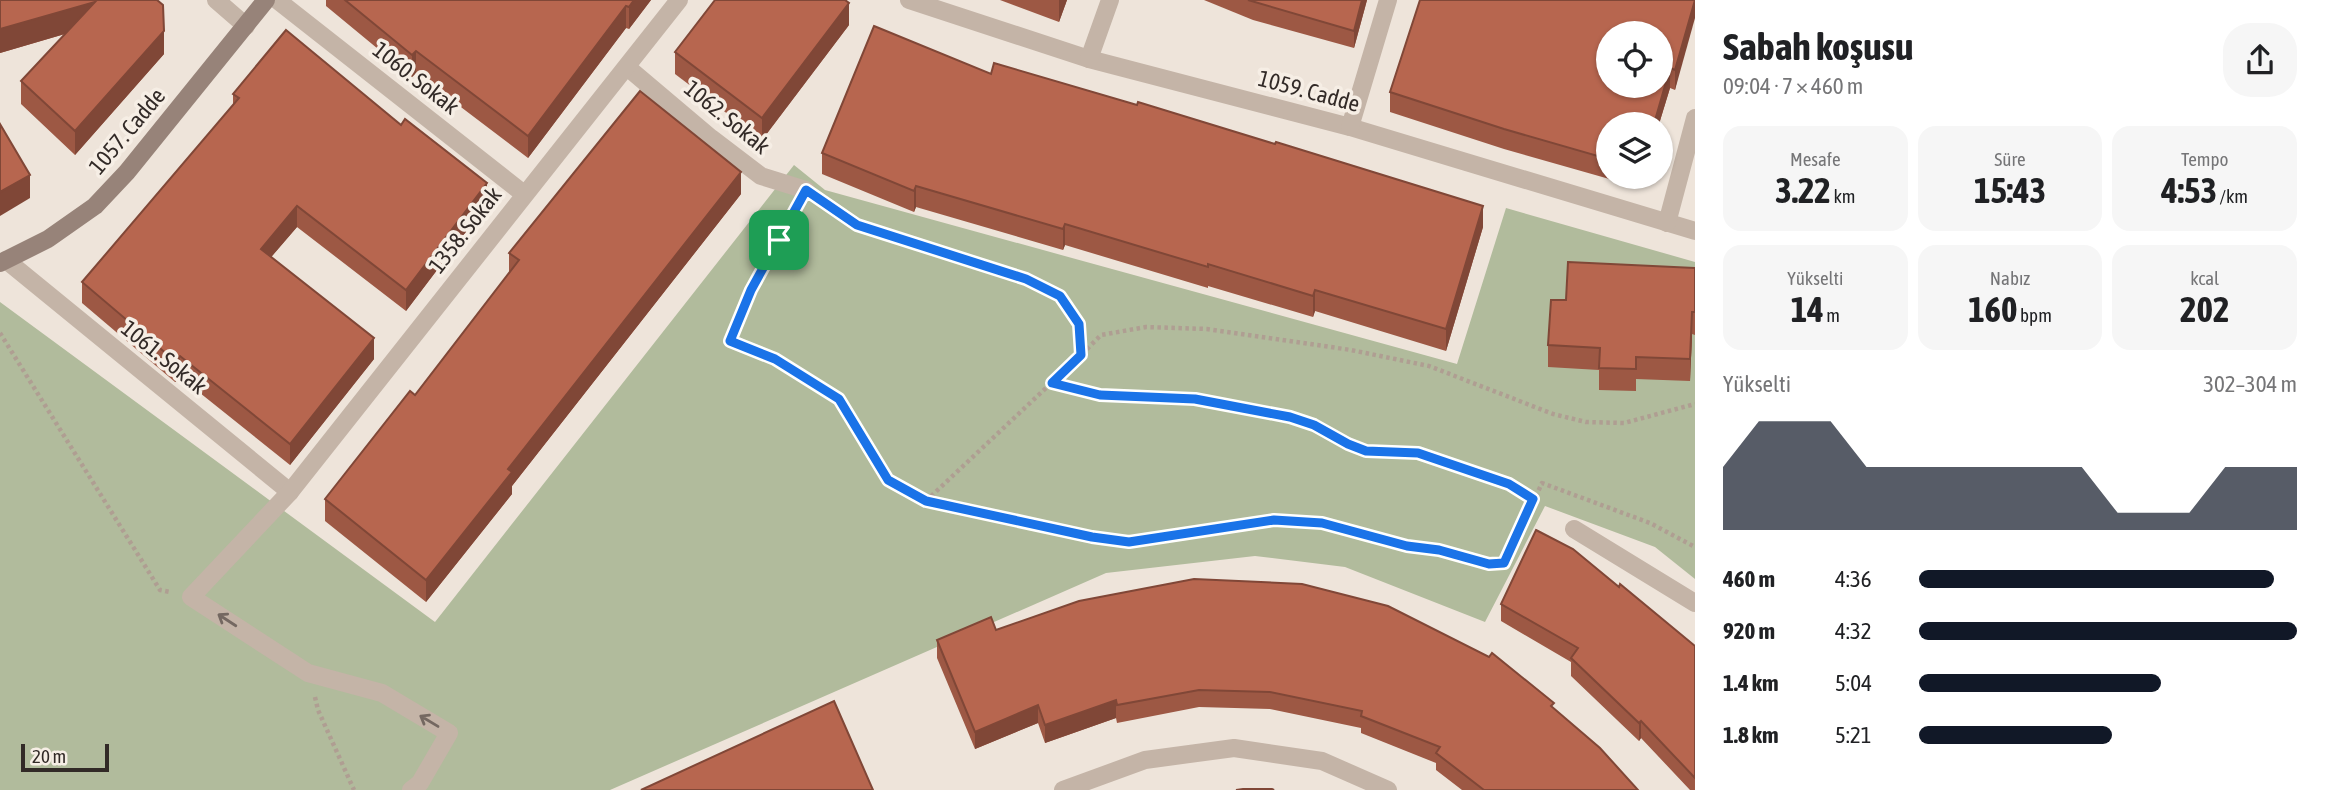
<!DOCTYPE html>
<html lang="tr">
<meta charset="utf-8">
<style>
:root{--surface:#fff;--page:#f6f6f6;--text:#202124;--muted:#757577;--accent:#111827}
body{margin:0;font-family:"Asap Condensed",sans-serif;background:var(--page);color:var(--text);height:100vh;display:flex;flex-direction:column;font-size:26px;white-space:nowrap}
*{box-sizing:border-box;margin:0}
p{font-size:23px;color:var(--muted)}
.icon{flex:none;width:38px;height:38px;fill:none;stroke:currentColor;stroke-width:2;stroke-linecap:round;stroke-linejoin:round}
.map{position:relative;flex:1;overflow:hidden}
.side{display:flex;flex-direction:column;background:var(--surface);width:630px}
.side>*{flex:none}
.controls{position:absolute;left:1596px;top:21px;display:grid;gap:14px}
.controls a{display:grid;place-items:center;width:77px;height:77px;border-radius:50%;background:var(--surface);box-shadow:0 2px 5px #0004;font-size:35px}
.scale{position:absolute;left:21px;bottom:18px;width:88px;box-sizing:border-box;padding-left:7px;border:4px solid #322a27;border-top:0;font-size:19px;line-height:24px;white-space:nowrap;color:#322a27;-webkit-text-stroke:5px #f6eee5;paint-order:stroke}
.pin{position:absolute;display:grid;place-items:center;width:60px;height:60px;color:#fff;margin:-30px;border-radius:14px;box-shadow:0 4px 10px #0006}
.round{display:grid;place-items:center;flex:none;width:74px;height:74px;border-radius:28px;background:var(--page)}
.head{display:flex;align-items:center;justify-content:space-between;height:119px;padding:0 28px}
h1{font-size:38px;font-weight:700;line-height:52px}
.stats{display:grid;grid-template-columns:repeat(3,1fr);gap:10px;height:119px;padding:7px 28px}
.stats div{display:grid;align-content:center;border-radius:18px;background:var(--page);text-align:center}
.stats b{font-size:35px;font-weight:700}
.stats small{font-size:19px;font-weight:400}
.stats p{font-size:19px}
.chart{height:196px;padding:14px 28px}
.chart p{display:flex;justify-content:space-between}
.chart svg{width:100%;height:126px;margin-top:7px;fill:var(--accent);opacity:.7}
ul{padding:0 28px;list-style:none;font-size:23px}
li{display:grid;grid-template-columns:112px 84px 1fr;align-items:center;height:52px}
li i{height:18px;border-radius:9px;background:var(--accent)}
main{display:flex;flex:1;min-height:0}
.map>svg:first-child{display:block}
.green{fill:#b1bb9c}
.lines{fill:none;stroke-linecap:round;stroke-linejoin:round}
.path{stroke:#af9e92;stroke-width:4.5;stroke-dasharray:3.5 3.5;stroke-linecap:butt}
.street{stroke:#c4b4a7;stroke-width:18}
.secondary{stroke:#978379;stroke-width:18}
.wall{fill:#9d5844}
.shaded-wall{fill:#804737}
.building{fill:#b7664f;stroke:#804737;stroke-width:2;fill-rule:evenodd}
.oneway{stroke:#746861}
.route-casing{stroke:#fff;stroke-width:14}
.route{stroke:#1a73e8;stroke-width:9}
.labels{text-anchor:middle;stroke-width:7;stroke-linejoin:round;paint-order:stroke}
.street-label{font-size:23px;fill:#322a27;stroke:#f6eee5}
</style>
<main>
<div class="map">
<svg width="1695" height="790" viewBox="0 0 1695 790">
<rect width="100%" height="100%" fill="#eee4da"/>
<path class="green" d="M794 165 825 190 1457 364 1506 208 1695 262V579L1655 547 1545 506 1485 622 1345 567 1255 556 1106 573 610 790H0V302L435 622Z"/>
<g class="lines">
<g class="path">
<path d="M822 201 857 225 1026 280 1060 296 1079 324 1081 355 926 501"/>
<path d="M795 211 751 290 730 341 775 359 839 399 888 480 926 501 1092 537 1129 542 1274 520 1322 523 1407 546 1439 550 1489 564 1505 563 1542 483 1650 523 1695 547"/>
<path d="M0 333 160 590 170 592"/>
<path d="M1082 354 1101 335 1146 327 1207 329 1351 350 1429 366 1553 414 1586 422 1624 423 1695 404"/>
<path d="M1052 383 1099 395 1195 399 1290 417 1314 425 1348 445 1366 451 1418 453 1509 484 1533 499"/>
<path d="M315 697 318 710 354 790"/>
</g>
<g class="street">
<path d="M216 0 246 26"/>
<path d="M277 0 524 194"/>
<path d="M909 0 1089 59 1350 127 1695 231"/>
<path d="M1089 59 1110 0"/>
<path d="M627 67 711 138 761 176 806 190"/>
<path d="M1350 127 1388 0"/>
<path d="M1667 223 1695 118"/>
<path d="M6 260 290 492"/>
<path d="M1574 529 1695 603"/>
<path d="M411 790 420 783 449 733 382 693 308 673 191 597 290 492 679 0"/>
<path d="M1063 790 1145 760 1234 748 1322 761 1388 790"/>
</g>
<path class="secondary" d="M0 263 48 239 95 206 127 172 266 0"/>
</g>
<g class="wall">
<path d="M0 0 164 54 75 155 21 104V81L65 34 0 53Z"/>
<path d="M326 0H651L629 29 626 28 528 158 416 73 412 77 326 6Z"/>
<path d="M1000 0H1067L1059 22Z"/>
<path d="M1204 0H1367L1354 48 1253 20Z"/>
<path d="M1695 0 1675 90 1670 88 1659 124H1608V177H1644L1641 188 1504 149 1390 112V92Z"/>
<path d="M849 25 762 140 675 74V52Z"/>
<path d="M991 74 1483 227 1446 351 1315 311 1313 317 1208 286V288L1065 245 1063 250 916 207 914 212 822 174V153Z"/>
<path d="M233 94 487 204 406 311 297 227 271 257 374 359 290 465 180 377 175 382 82 303V282L233 105Z"/>
<path d="M741 194 512 486V494L426 602 325 521V499L415 395 509 273V253Z"/>
<path d="M1695 268V335L1692 334 1690 381 1636 379V391L1599 390V370L1548 367V345L1566 300Z"/>
<path d="M1619 587 1695 646V790H1690L1641 738 1639 741 1571 676V662L1501 621V604Z"/>
<path d="M996 630 1554 708 1638 790H1462L1436 770V763L1361 733V728L1270 709 1199 707 1117 723 1116 718 1045 743 1038 723 975 749 937 658V640Z"/>
</g>
<g class="shaded-wall">
<path d="M634 0H651L629 29V7Z"/>
<path d="M1059 0H1067L1059 22Z"/>
<path d="M1362 0H1367L1354 48V31Z"/>
<path d="M1695 0V18L1675 90V70Z"/>
<path d="M95 2V25L0 53V29Z"/>
<path d="M849 3V25L762 140V118Z"/>
<path d="M626 6V28L528 158V136Z"/>
<path d="M164 31V54L75 155V131Z"/>
<path d="M416 51V73L412 77V55Z"/>
<path d="M1670 68V88L1659 124H1654Z"/>
<path d="M741 172V194L512 486V494L426 602V580L508 469Z"/>
<path d="M30 175V198L0 216V192Z"/>
<path d="M1641 177H1644L1641 188Z"/>
<path d="M487 183V204L406 311V290Z"/>
<path d="M916 186V207L914 212V191Z"/>
<path d="M297 206V227L261 269V249Z"/>
<path d="M1483 206V227L1446 351V329Z"/>
<path d="M1065 224V245L1063 250V229Z"/>
<path d="M1315 290V311L1313 317V296Z"/>
<path d="M1692 312V334L1690 381V359Z"/>
<path d="M374 338V359L290 465V444Z"/>
<path d="M180 356V377L175 382V361Z"/>
<path d="M1116 700V718L1045 743V725Z"/>
<path d="M1038 705V723L975 749V732Z"/>
<path d="M1641 721V738L1639 741V723Z"/>
</g>
<g class="building">
<path d="M0 0H157L163 5 164 31 75 131 21 81 95 2 0 29Z"/>
<path d="M345 0H634L629 7 626 6 528 136 416 51 412 55Z"/>
<path d="M715 0H845L849 3 762 118 675 52Z"/>
<path d="M1248 0H1362L1354 31Z"/>
<path d="M1420 0H1695L1675 70 1670 68 1654 124H1608V159L1504 129 1390 92ZM1608 33H1661V86H1608Z"/>
<path d="M874 26 991 74 994 63 1137 105 1138 102 1275 144 1276 142 1483 206 1446 329 1315 290 1313 296 1208 264V267L1065 224 1063 229 916 186 914 191 822 153Z"/>
<path d="M286 30 401 125 405 119 487 183 406 290 297 206 261 249 374 338 290 444 180 356 175 361 82 282 239 98 233 94Z"/>
<path d="M640 91 741 172 508 469 512 472 426 580 325 499 410 391 415 395 519 260 509 253Z"/>
<path d="M0 124 30 175 0 192Z"/>
<path d="M1568 262 1695 268V312H1692L1690 359 1636 357V369L1599 368 1600 348 1548 345 1551 300H1566Z"/>
<path d="M1536 530 1573 549 1619 587 1620 584 1695 646V778L1641 721 1639 723 1571 658 1578 648 1501 604Z"/>
<path d="M1194 579 1302 584 1388 606 1489 657 1492 653 1554 703 1551 706 1600 748 1638 790H1484L1436 753 1440 747 1361 716 1362 711 1270 692 1199 690 1117 705 1116 700 1045 725 1038 705 975 732 937 640 991 617 996 630 1079 601Z"/>
<path d="M834 701 873 790H641Z"/>
<path d="M1243 789H1272L1274 790H1236Z"/>
</g>
<defs><path id="oneway-shaft" d="M-6 0H5M1.5-3L5.5 0L1.5 3" fill="none" stroke-width="1.6" stroke-linecap="round" stroke-linejoin="round" transform="scale(1.75)"/></defs>
<g class="oneway">
<use href="#oneway-shaft" transform="translate(227 620) rotate(-147)"/>
<use href="#oneway-shaft" transform="translate(429 721) rotate(-149)"/>
</g>
<g class="lines">
<g class="route-casing">
<path id="route" d="M806 190 857 225 1026 279 1060 296 1079 324 1081 355 1052 383 1100 395 1195 399 1290 417 1314 425 1348 444 1366 451 1418 453 1509 484 1533 499 1504 563 1489 564 1439 550 1407 546 1322 523 1274 520 1129 542 1092 537 926 501 888 480 839 399 775 359 730 341 751 290Z"/>
</g>
<use href="#route" class="route"/>
</g>
<g class="labels">
<g class="street-label">
<text transform="translate(416 78) rotate(38)" y="8">1060. Sokak</text>
<text transform="translate(1309 91) rotate(15)" y="8">1059. Cadde</text>
<text transform="translate(727 117) rotate(39)" y="8">1062. Sokak</text>
<text transform="translate(127 131) rotate(-50)" y="8">1057. Cadde</text>
<text transform="translate(465 230) rotate(-52)" y="8">1358. Sokak</text>
<text transform="translate(164 357) rotate(39)" y="8">1061. Sokak</text>
</g>
</g>
</svg>
<div class="controls">
<a><svg class="icon" aria-label="locate" viewBox="0 0 24 24"><circle cx="12" cy="12" r="6"/><path d="M12 2v4M12 18v4M2 12h4M18 12h4"/></svg></a>
<a><svg class="icon" aria-label="layers" viewBox="0 0 24 24"><path d="M12 4l9 5-9 5-9-5zM3 14l9 5 9-5"/></svg></a>
</div>
<div class="scale">20 m</div>
<div class="pin" style="left:779px;top:240px;background:#1e9e55"><svg class="icon" aria-label="arrive" viewBox="0 0 24 24"><path d="M6 21V4h12l-3 4 3 4H6"/></svg></div>
</div>
<section class="side">
<div class="head"><div><h1>Sabah koşusu</h1><p>09:04 · 7 × 460 m</p></div><a class="round"><svg class="icon" aria-label="share" viewBox="0 0 24 24"><path d="M12 15V3M7 8l5-5 5 5M5 13v7h14v-7"/></svg></a></div>
<div class="stats">
<div><p>Mesafe</p><b>3.22<small> km</small></b></div>
<div><p>Süre</p><b>15:43</b></div>
<div><p>Tempo</p><b>4:53<small> /km</small></b></div>
</div>
<div class="stats">
<div><p>Yükselti</p><b>14<small> m</small></b></div>
<div><p>Nabız</p><b>160<small> bpm</small></b></div>
<div><p>kcal</p><b>202</b></div>
</div>
<div class="chart"><p><span>Yükselti</span>302–304 m</p>
<svg viewBox="0 0 160 44" preserveAspectRatio="none"><path d="M0 44V22L10 6L20 6L30 6L40 22L50 22L60 22L70 22L80 22L90 22L100 22L110 38L120 38L130 38L140 22L150 22L160 22V44z"/></svg>
</div>
<ul>
<li><b>460 m</b>4:36<i style="width:94%"></i></li>
<li><b>920 m</b>4:32<i style="width:100%"></i></li>
<li><b>1.4 km</b>5:04<i style="width:64%"></i></li>
<li><b>1.8 km</b>5:21<i style="width:51%"></i></li>
</ul>
</section>
</main>
